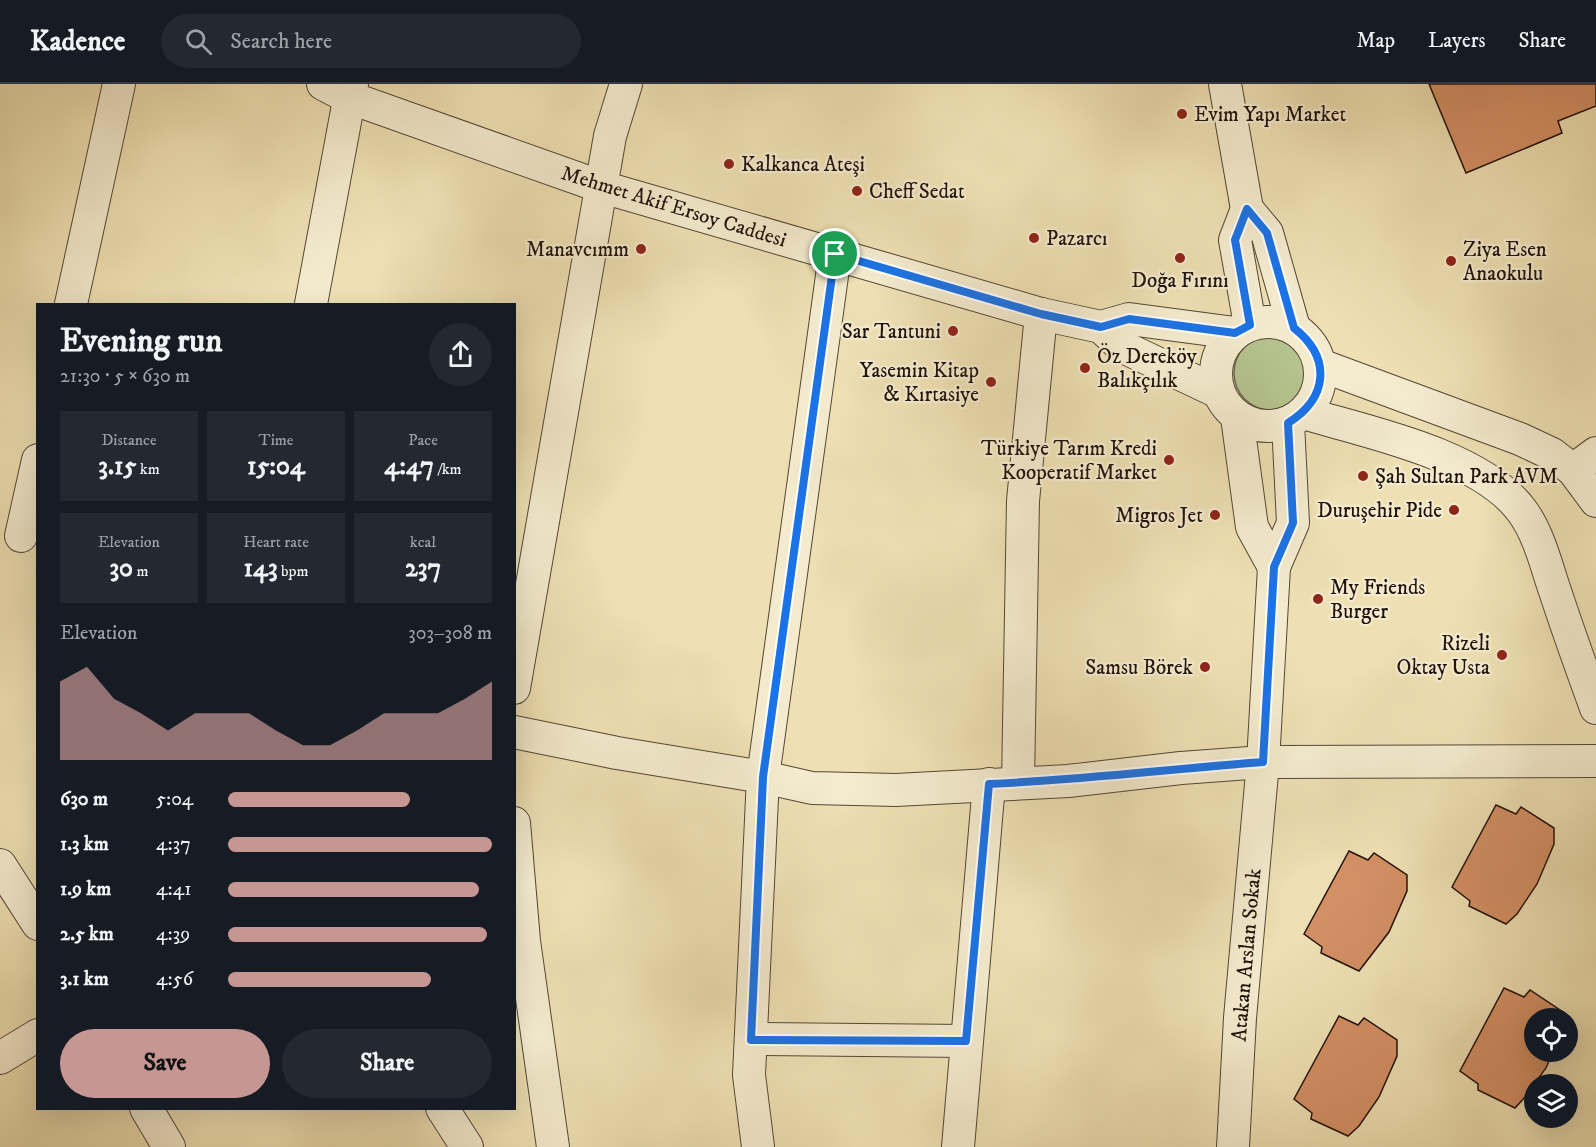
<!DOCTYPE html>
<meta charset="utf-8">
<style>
:root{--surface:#171b24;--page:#242831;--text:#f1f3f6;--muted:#9ea1a6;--line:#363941;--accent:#c59692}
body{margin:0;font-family:"IM FELL DW Pica",serif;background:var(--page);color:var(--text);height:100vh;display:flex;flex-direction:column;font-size:22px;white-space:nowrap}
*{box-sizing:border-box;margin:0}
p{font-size:20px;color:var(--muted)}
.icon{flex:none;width:33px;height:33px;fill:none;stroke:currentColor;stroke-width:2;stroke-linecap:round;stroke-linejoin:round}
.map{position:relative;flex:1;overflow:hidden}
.details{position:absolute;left:36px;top:219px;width:480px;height:807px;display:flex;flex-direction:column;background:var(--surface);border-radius:0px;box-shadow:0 6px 24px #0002}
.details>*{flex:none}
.buttons{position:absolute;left:1524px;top:924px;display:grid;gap:12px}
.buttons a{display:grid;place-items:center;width:54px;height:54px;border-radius:50%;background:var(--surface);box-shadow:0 6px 24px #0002;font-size:30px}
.pin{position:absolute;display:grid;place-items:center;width:51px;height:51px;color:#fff;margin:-26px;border:3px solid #fff;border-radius:50%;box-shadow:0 2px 6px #0007}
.round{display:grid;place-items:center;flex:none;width:63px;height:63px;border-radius:32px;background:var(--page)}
.summary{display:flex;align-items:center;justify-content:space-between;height:102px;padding:0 24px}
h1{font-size:33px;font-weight:800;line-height:45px}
.stats{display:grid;grid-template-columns:repeat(3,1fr);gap:9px;height:102px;padding:6px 24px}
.stats div{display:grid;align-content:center;border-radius:0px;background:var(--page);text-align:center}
.stats b{font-size:26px;font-weight:800}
.stats small{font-size:16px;font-weight:400}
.stats p{font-size:16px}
.chart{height:168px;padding:12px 24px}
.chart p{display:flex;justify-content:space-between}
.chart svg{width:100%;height:108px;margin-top:6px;fill:var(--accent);opacity:.7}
.primary-button{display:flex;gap:12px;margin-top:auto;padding:12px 24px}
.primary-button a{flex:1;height:69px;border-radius:36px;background:var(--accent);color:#111;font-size:24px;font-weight:800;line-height:69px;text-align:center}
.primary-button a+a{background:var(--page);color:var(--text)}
ul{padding:0 24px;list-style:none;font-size:20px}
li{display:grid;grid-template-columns:96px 72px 1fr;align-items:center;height:45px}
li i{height:15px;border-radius:8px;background:var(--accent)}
header{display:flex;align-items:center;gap:36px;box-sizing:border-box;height:84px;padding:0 30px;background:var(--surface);border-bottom:2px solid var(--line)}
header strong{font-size:28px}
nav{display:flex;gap:33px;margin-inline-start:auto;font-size:21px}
.search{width:420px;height:54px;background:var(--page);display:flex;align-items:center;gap:15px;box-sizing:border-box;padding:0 21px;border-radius:33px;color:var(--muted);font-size:22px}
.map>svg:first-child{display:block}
.green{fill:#b5c38f;stroke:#6b6a4e;stroke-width:1.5}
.building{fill:#d39064;stroke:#21120c;stroke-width:1.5}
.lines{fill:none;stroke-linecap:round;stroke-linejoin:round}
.minor-casing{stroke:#544636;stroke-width:34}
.minor{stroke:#f4ebce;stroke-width:32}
.route-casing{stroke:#fff;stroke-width:12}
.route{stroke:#1a73e8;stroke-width:8}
.poi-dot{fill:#8f2418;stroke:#f4ebce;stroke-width:2}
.labels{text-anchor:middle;stroke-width:4.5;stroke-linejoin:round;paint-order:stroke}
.poi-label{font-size:21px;fill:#21120c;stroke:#f4ebce;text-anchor:start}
.street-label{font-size:21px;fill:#21120c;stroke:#f4ebce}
</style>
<header>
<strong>Kadence</strong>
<div class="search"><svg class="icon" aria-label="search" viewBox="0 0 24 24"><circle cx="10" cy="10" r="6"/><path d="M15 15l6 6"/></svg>Search here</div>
<nav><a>Map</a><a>Layers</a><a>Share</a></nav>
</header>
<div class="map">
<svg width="1596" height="1063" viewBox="0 0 1596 1063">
<rect width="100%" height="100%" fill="#eee0b3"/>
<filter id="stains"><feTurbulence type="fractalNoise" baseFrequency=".00333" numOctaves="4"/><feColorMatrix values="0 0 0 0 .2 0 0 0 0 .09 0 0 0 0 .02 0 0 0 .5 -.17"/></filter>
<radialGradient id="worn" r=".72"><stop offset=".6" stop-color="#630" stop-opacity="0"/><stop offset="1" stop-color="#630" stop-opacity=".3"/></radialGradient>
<circle class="green" cx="1271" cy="289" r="37"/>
<g class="building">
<path d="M1429 0H1596V22L1558 37 1562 49 1466 89Z"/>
<path d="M1496 721 1516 730 1521 723 1554 744V760L1537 800 1517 830 1506 840 1469 822 1470 817 1452 803Z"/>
<path d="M1349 767 1368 776 1374 769 1407 791V807L1389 848 1359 887 1321 869 1322 863 1304 850Z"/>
<path d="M1504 904 1524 913 1530 906 1563 928V934H1534V968H1553L1546 984 1525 1013 1515 1024 1478 1006V1000L1460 987Z"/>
<path d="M1339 932 1358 941 1364 934 1397 956V972L1379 1013 1359 1042 1348 1052 1311 1035 1312 1029 1294 1015Z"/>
</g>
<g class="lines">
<g class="minor-casing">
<g id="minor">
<path d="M323 0 348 13 602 103 1041 230 1101 243 1129 235 1235 249"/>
<path d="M1225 0 1247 125"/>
<path d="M1247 125 1267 149 1294 244"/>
<path d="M1247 125 1235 156 1250 241"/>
<path d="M71 220 119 0"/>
<path d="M311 220 352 0"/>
<circle cx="1268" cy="290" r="52"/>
<path d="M1101 243 1121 262 1218 308"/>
<path d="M1320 281 1520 355 1552 370 1573 386 1596 417"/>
<path d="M1303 329C1368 348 1481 371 1522 427 1539 450 1546 481 1555 507 1568 547 1582 585 1596 624"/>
<path d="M1237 333 1252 443 1274 483"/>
<path d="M1573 386 1596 369"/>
<path d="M21 452 38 376"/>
<path d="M514 604 610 52 626 0"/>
<path d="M514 648 617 669 763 693 812 704 896 706 1068 697 1181 684 1263 678 1596 677"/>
<path d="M1018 699 1023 417 1041 230"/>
<path d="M514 739 524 857 553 1063"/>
<path d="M0 781 38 840"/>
<path d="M751 955 966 957"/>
<path d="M0 974 38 951"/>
<path d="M146 1024 169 1063"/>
<path d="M442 1024 467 1063"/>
<path d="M758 1063 749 991 763 693 835 170"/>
<path d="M958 1063 989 700"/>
<path d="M1233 1063 1240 934 1263 678 1274 483 1293 439 1288 339"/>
</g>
</g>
<use href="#minor" class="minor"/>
</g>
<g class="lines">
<g class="route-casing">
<path id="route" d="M1247 125 1267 149 1294 244C1332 274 1328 314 1288 339L1293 439 1274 483 1263 678C1171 685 1081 696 989 700L966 957 751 956 763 693 835 170 1041 230 1101 243 1129 235 1235 249 1250 241 1235 156Z"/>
</g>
<use href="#route" class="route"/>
</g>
<g class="poi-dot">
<circle cx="1182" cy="30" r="6"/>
<circle cx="729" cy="80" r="6"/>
<circle cx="857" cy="107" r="6"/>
<circle cx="1034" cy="154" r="6"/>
<circle cx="641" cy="165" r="6"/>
<circle cx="1180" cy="174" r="6"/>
<circle cx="1451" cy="177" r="6"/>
<circle cx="953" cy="247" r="6"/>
<circle cx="1085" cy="284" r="6"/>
<circle cx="991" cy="298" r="6"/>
<circle cx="1169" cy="376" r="6"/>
<circle cx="1363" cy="392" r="6"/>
<circle cx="1454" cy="426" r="6"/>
<circle cx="1215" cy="431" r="6"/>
<circle cx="1318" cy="515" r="6"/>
<circle cx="1502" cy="571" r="6"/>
<circle cx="1205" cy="583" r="6"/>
</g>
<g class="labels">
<g class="poi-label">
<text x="1194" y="37">Evim Yapı Market</text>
<text x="741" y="87">Kalkanca Ateşi</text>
<text x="869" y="114">Cheff Sedat</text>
<text x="1046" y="161">Pazarcı</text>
<text x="629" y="172" text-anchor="end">Manavcımm</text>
<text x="1463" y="172">Ziya Esen<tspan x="1463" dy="24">Anaokulu</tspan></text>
<text x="1180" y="203" text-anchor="middle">Doğa Fırını</text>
<text x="941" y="254" text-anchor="end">Sar Tantuni</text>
<text x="1097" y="279">Öz Dereköy<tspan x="1097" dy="24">Balıkçılık</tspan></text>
<text x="979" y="293" text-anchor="end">Yasemin Kitap<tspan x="979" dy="24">&amp; Kırtasiye</tspan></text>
<text x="1157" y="371" text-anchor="end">Türkiye Tarım Kredi<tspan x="1157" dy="24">Kooperatif Market</tspan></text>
<text x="1375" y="399">Şah Sultan Park AVM</text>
<text x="1442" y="433" text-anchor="end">Duruşehir Pide</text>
<text x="1203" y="438" text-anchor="end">Migros Jet</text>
<text x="1330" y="510">My Friends<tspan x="1330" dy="24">Burger</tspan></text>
<text x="1490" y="566" text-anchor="end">Rizeli<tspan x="1490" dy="24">Oktay Usta</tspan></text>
<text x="1193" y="590" text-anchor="end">Samsu Börek</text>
</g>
<g class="street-label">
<text transform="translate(674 122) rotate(17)" y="7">Mehmet Akif Ersoy Caddesi</text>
<text transform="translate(1246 871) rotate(-85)" y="7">Atakan Arslan Sokak</text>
</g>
</g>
<rect width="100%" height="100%" filter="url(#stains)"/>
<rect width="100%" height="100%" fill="url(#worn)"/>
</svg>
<div class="buttons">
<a><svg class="icon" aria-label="locate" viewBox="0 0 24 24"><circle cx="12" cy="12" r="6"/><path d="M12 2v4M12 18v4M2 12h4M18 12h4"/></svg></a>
<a><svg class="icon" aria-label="layers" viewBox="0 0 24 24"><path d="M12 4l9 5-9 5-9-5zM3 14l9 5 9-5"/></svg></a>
</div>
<div class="pin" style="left:835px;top:170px;background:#1e9e55"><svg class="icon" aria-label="arrive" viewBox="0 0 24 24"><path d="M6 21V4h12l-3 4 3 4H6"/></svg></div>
<section class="details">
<div class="summary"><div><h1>Evening run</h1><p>21:30 · 5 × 630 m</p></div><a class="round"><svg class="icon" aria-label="share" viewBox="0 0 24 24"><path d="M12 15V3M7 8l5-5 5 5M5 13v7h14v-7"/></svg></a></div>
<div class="stats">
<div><p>Distance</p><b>3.15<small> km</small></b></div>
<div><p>Time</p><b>15:04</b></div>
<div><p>Pace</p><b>4:47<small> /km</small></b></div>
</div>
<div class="stats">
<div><p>Elevation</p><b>30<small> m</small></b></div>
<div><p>Heart rate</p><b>143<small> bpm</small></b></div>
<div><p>kcal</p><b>237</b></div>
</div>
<div class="chart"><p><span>Elevation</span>303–308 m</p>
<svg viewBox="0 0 160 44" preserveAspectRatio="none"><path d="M0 44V12L10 6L20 19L30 25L40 32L50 25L60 25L70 25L80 32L90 38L100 38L110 32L120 25L130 25L140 25L150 19L160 12V44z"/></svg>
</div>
<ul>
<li><b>630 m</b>5:04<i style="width:69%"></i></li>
<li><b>1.3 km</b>4:37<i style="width:100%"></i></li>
<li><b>1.9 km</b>4:41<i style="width:95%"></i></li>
<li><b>2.5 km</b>4:39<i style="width:98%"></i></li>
<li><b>3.1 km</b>4:56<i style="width:77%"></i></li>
</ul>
<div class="primary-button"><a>Save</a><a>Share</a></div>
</section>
</div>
